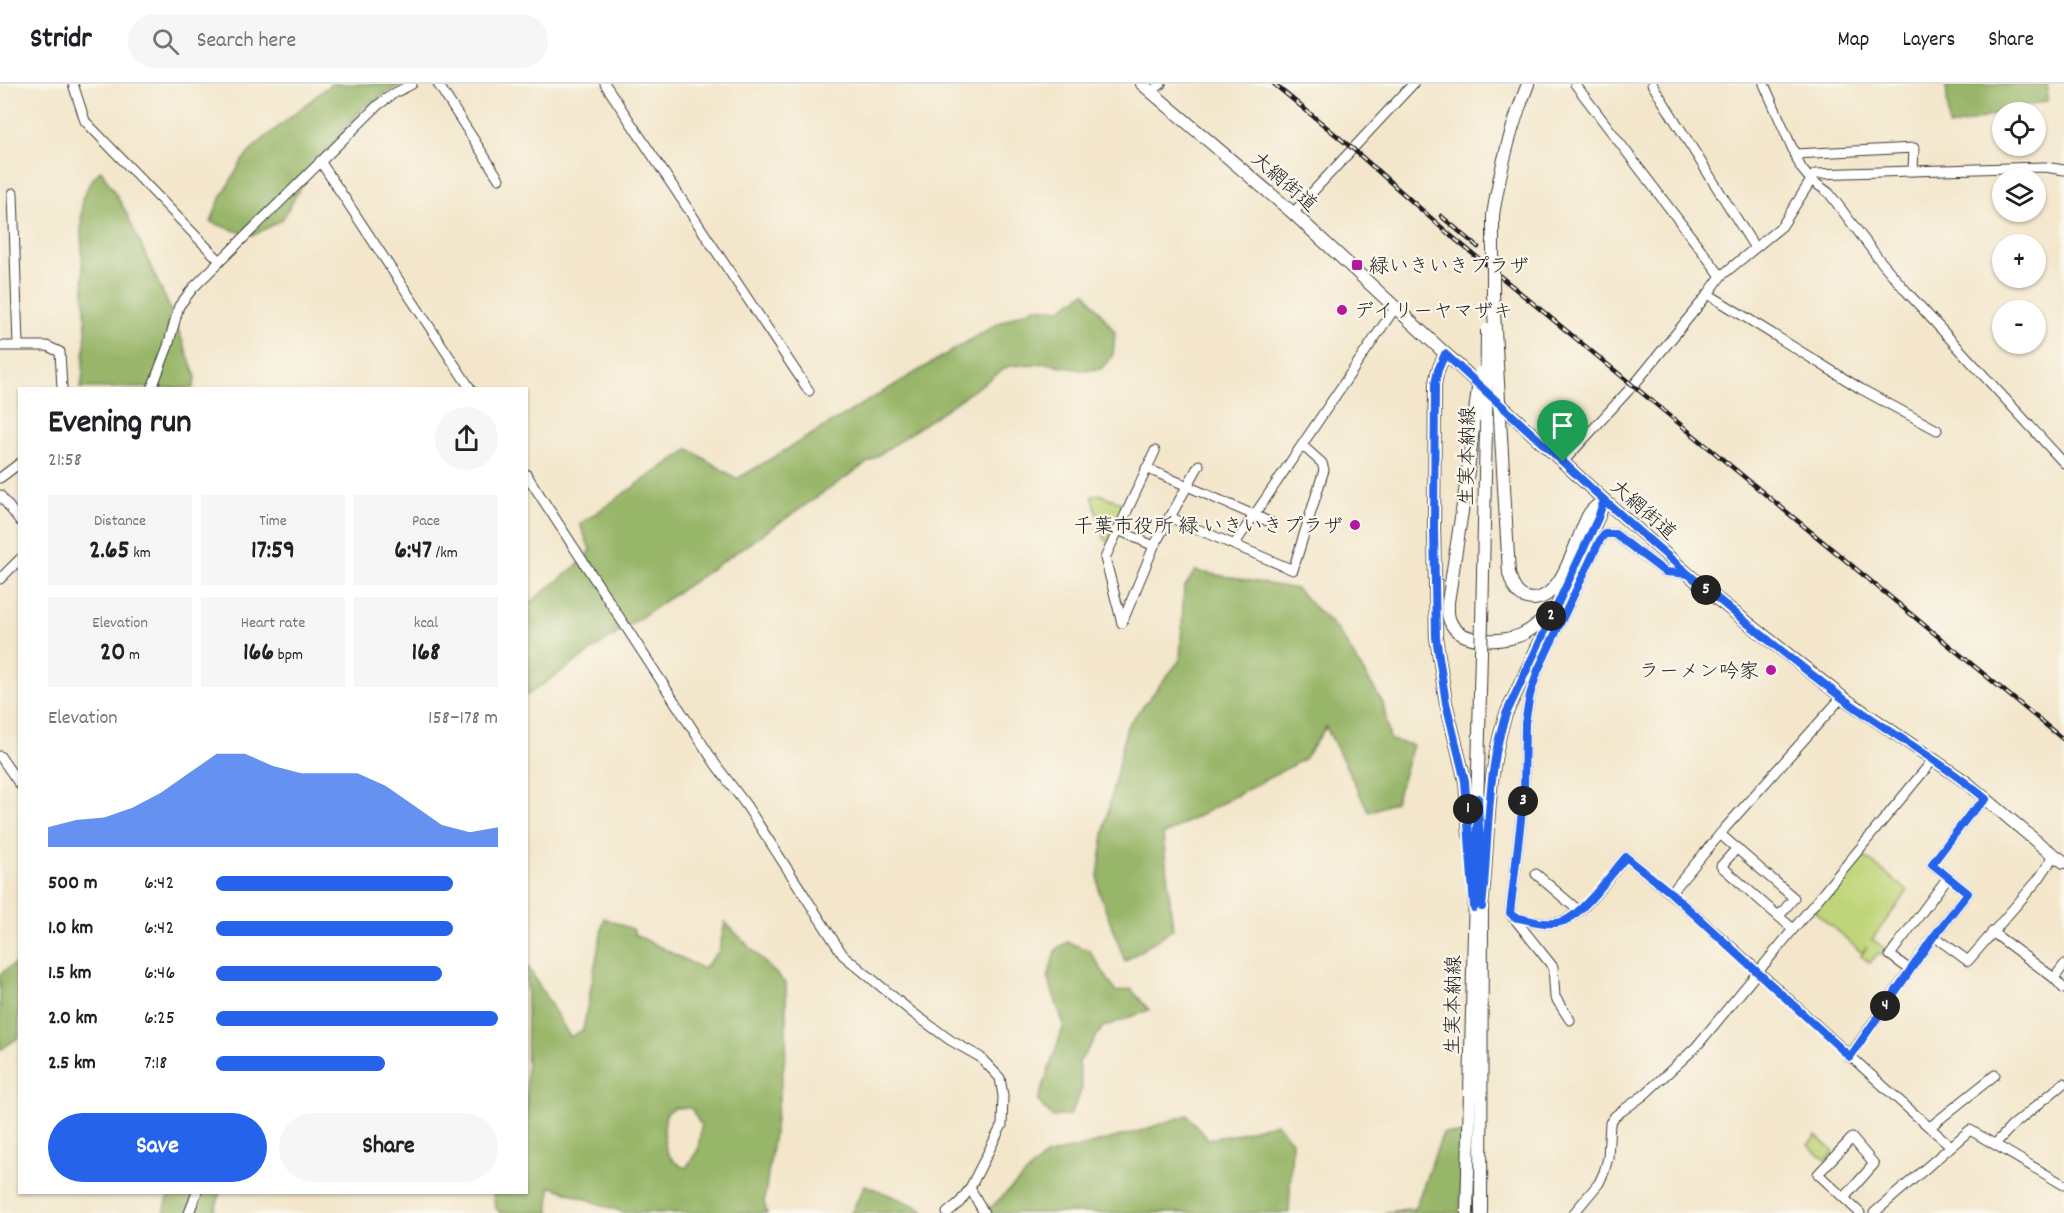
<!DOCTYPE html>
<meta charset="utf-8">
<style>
:root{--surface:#fff;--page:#f6f6f6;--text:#202124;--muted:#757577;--line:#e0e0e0;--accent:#2563eb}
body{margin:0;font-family:Dekko,"Klee One",sans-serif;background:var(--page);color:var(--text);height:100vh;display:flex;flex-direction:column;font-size:22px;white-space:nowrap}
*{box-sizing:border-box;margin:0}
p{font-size:20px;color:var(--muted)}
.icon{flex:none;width:33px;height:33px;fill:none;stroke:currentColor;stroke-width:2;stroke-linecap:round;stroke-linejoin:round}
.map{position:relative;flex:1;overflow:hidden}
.details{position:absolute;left:18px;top:303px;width:510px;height:807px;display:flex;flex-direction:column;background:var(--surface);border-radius:0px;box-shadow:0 2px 4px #0004}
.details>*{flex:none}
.fabs{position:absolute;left:1992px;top:18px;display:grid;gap:12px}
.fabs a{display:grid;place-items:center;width:54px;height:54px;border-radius:50%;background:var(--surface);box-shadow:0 2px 4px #0004;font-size:30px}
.pin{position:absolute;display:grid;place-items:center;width:51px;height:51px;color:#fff;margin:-62px -26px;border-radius:50% 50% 50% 0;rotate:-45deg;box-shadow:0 0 6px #0007}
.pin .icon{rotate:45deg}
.km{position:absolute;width:30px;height:30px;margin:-15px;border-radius:50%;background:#222;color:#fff;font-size:16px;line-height:30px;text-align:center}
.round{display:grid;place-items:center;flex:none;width:63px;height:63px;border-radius:32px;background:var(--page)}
.summary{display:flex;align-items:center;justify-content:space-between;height:102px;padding:0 30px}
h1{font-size:33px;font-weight:800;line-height:45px}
.figures{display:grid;grid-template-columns:repeat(3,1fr);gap:9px;height:102px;padding:6px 30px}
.figures div{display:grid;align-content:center;border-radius:0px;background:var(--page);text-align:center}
.figures b{font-size:26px;font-weight:800}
.figures small{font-size:16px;font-weight:400}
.figures p{font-size:16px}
.chart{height:168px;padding:12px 30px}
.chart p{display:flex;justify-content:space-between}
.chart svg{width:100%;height:108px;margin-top:6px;fill:var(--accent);opacity:.7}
.cta{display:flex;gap:12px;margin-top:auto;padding:12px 30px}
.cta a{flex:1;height:69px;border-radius:36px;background:var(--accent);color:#fff;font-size:24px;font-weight:800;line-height:69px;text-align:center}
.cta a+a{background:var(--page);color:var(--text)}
ul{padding:0 30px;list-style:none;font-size:20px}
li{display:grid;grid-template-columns:96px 72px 1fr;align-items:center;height:45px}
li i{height:15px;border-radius:8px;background:var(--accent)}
header{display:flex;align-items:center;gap:36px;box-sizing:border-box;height:84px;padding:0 30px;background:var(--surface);border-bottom:2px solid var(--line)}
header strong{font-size:28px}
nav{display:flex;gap:33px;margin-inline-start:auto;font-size:21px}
.search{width:420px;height:54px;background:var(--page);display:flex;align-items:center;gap:15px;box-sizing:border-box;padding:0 21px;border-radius:33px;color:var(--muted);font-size:22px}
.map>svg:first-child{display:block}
.green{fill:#c0d579;stroke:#6e784a;stroke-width:1.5}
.forest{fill:#98b669;stroke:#5a6942;stroke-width:1.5;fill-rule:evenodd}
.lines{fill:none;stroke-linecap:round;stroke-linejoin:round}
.minor-casing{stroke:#3c3a36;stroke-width:11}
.major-casing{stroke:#3c3a36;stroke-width:14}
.minor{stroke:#fff;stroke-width:9}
.major{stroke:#fff;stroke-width:12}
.rail-casing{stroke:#1c1c1c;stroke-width:4.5}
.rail{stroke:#fbf7ec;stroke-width:2;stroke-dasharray:7;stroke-linecap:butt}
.major-bridge-casing{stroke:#3c3a36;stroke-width:14;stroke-linecap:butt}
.major-bridge{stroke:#fff;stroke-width:12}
.route-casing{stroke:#fff;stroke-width:12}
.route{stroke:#2563eb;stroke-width:8}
.poi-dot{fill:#b5179e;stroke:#fbf7ec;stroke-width:2}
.labels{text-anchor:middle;stroke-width:4.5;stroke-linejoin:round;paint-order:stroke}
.street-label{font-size:20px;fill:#1c1c1c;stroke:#fbf7ec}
.poi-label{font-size:20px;fill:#1c1c1c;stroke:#fbf7ec;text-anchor:start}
</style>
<header>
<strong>Stridr</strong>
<div class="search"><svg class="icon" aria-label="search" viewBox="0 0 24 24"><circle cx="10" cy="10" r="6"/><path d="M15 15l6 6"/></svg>Search here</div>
<nav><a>Map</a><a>Layers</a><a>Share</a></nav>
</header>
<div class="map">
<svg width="2064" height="1129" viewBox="0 0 2064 1129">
<rect width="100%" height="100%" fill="#fbf7ec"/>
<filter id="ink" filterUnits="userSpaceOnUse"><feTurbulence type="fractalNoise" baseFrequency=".0167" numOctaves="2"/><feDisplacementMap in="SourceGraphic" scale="12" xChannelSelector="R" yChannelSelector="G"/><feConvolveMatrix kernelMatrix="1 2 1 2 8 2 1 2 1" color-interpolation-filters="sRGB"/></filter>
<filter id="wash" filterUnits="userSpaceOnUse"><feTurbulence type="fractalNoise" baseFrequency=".008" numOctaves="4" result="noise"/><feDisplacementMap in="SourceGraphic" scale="24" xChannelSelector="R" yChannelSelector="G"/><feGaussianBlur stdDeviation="1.35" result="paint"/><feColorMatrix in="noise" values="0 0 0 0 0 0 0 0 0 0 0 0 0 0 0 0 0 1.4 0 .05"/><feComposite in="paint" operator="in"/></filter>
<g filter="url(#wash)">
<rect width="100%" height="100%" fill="#f3e6cb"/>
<g class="green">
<path d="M1099 410 1126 421 1110 458 1105 456 1092 412Z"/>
<path d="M1860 769 1908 807 1872 855 1888 867 1884 872 1878 869 1870 879 1861 872 1867 862 1862 869 1814 827Z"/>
<path d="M1816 1052 1834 1068 1826 1077 1808 1061Z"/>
</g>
<g class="forest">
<path d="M331 0H402L364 23 311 85 282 136 254 151 236 147 211 138 218 119 242 77 255 62Z"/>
<path d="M1946 0H2047V17L1949 43Z"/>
<path d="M101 86 125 126 172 229 196 293 193 304H80L82 299 86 247 81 148 82 115 91 97Z"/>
<path d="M1085 208 1115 248 1113 271 1101 285 1080 286 1047 279 1009 282 527 611V521L586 474 590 465 580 440 689 365 737 395 997 240 1035 223 1061 225Z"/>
<path d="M1195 487 1296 505 1337 545 1383 619 1390 656 1413 661 1395 718 1369 728 1326 643 1304 675 1163 751 1173 845 1125 877 1099 808 1098 792 1106 736 1127 642 1180 576 1184 504Z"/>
<path d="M604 834 634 846V850L703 885 719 867 725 838 786 900V966L764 1118 767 1129H625L550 1102 549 1129H500L495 1122 493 1109 526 1108 527 881 570 953 583 946ZM674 1024H691L701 1042 698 1066 686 1084C661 1075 662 1052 666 1030Z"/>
<path d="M1067 858 1089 866 1116 908 1131 905 1149 926 1103 943 1079 978 1082 1005 1070 1031 1052 1033 1038 1017 1064 941 1048 895 1055 867Z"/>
<path d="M19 877V953L0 966V890Z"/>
<path d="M1187 1031 1208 1055 1233 1051 1276 1039 1292 1057 1289 1129H985L1045 1072 1140 1047Z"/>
<path d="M1443 1049 1464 1050 1460 1129H1384L1415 1124Z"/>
<path d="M865 1101 921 1124 924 1129H851Z"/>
<path d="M169 1109H220L214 1129H164Z"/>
</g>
</g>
<g filter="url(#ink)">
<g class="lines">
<g class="minor-casing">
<g id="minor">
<path d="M73 0 85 37 220 177"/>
<path d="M438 0 499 95"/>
<path d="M605 0 809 307"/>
<path d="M1575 0 1721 192"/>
<path d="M1652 0 1755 164"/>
<path d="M1764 0 1801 84 1810 95 1829 109 1878 174 1907 208 2064 379"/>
<path d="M1151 8 1161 0"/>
<path d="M1794 70 1914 64 1913 87"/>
<path d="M320 77 470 304"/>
<path d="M13 109 18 261"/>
<path d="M1293 129 1413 0"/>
<path d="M0 262H47L60 268 62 304"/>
<path d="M152 304 168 262 179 222 193 204 378 21 393 10 412 0"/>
<path d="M1937 346 1861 305 1708 210 1721 192 1782 142 1815 90 2045 83 2064 86"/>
<path d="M1563 378 1638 296 1708 210"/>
<path d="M1146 384 1272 439"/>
<path d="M526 390 716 681 746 721 843 871 913 929 950 956 980 973 1000 994 1003 1012 1002 1041 970 1104 960 1118 947 1129"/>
<path d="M0 394 20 379"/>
<path d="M0 411 20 437"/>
<path d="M1169 433 1293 486 1324 386 1322 379 1303 362"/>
<path d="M1118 446 1154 462"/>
<path d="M1234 461 1395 224"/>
<path d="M0 495 20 475"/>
<path d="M1122 539 1105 474 1155 367"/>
<path d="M1122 539 1154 462 1199 381"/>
<path d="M0 672 20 701"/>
<path d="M1720 750 1794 814 1779 832"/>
<path d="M1737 764 1721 782 1793 845"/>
<path d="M1536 790 1579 827"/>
<path d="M1671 809 1726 743 1842 613"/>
<path d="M1513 833C1527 836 1541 840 1555 839 1581 836 1609 793 1626 773 1739 863 1841 968 1951 1062"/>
<path d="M1992 848 2054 894 2064 905"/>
<path d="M1934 852 1968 877 2038 796 2054 772"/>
<path d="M1910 886 1890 871 1948 793"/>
<path d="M2054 894 2064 881"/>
<path d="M1570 936 1555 913 1553 883 1510 829 1524 710 1525 639 1530 611 1538 586 1600 456 1605 450H1615L1665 488 1688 490"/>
<path d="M1849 973 1934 852 1968 809 1932 780 1970 730 1986 715"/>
<path d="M1930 1043 1995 991"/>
<path d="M1995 1060 2012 1042 2064 999"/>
<path d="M970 1104 984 1129"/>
<path d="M1844 1114 1874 1080 1852 1054 1818 1090 1860 1129"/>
<path d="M189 1129 197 1108"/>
<path d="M1574 1129 1599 1099 1604 1088 1608 1074 1610 1039 1615 1032 1644 1011 1696 963 1933 676"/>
<path d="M1874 1129 1970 1046 2064 1101"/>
</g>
</g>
<g class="major-casing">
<g id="major">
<path d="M1142 0 1293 129 1604 416 1711 510 1842 613 1966 698 2043 763 2064 778"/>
<path d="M1493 131C1500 86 1511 42 1528 0"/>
<path d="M1445 270 1438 286 1435 300 1434 444 1436 553 1446 619 1465 697 1469 751"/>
<path d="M1474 336 1467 395 1448 518C1448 524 1447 531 1450 537 1459 561 1504 559 1523 550 1533 545 1542 537 1550 530"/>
<path d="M1501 352 1509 489C1512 499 1515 511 1527 514 1562 524 1576 452 1589 430 1592 425 1598 421 1603 417"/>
<path d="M1482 539 1486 343"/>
<path d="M1482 823C1489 762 1486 688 1506 630L1598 434 1604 416"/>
<path d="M1467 1129 1481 568"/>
<path d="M1481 1129 1482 817"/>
</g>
</g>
<use href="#minor" class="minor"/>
<use href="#major" class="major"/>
<g class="rail-casing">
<g id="rail">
<path d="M1274 0 1353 65 1450 151 2064 656"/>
<path d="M1441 132 1478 163"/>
</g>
</g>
<use href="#rail" class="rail"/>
<g class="major-bridge-casing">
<g id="major-bridge">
<path d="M1493 131V210L1501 352"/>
<path d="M1474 336 1480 289"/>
<path d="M1486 343 1487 246"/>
<path d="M1481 568 1482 539"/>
</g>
</g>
<use href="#major-bridge" class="major-bridge"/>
</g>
</g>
<g class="lines" filter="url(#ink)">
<g class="route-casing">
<path id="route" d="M1563 378 1445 270 1438 286 1435 300 1434 444 1436 553 1446 619 1465 697 1474 824 1478 714 1482 823C1489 761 1486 688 1506 630L1598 434 1604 416 1688 490 1665 488 1615 450H1605L1600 456 1538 586 1530 611 1525 639 1524 710 1510 829 1514 833C1530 836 1548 843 1564 837 1582 830 1612 789 1626 773L1671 809 1850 973 1934 852 1968 809 1932 780 1970 730 1986 715C1941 677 1888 648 1841 613 1744 539 1651 461 1563 378"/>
</g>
<use href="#route" class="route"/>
</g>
<g class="poi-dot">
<rect x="1351" y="175" width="12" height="12" rx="3"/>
<circle cx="1342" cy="226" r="6"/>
<circle cx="1355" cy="441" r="6"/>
<circle cx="1771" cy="586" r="6"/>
</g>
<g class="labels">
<g class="street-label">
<text transform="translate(1285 97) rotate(41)" y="7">大網街道</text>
<text transform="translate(1466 372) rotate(-89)" y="7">生実本納線</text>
<text transform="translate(1644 425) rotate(41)" y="7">大網街道</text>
<text transform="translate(1452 921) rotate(-89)" y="7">生実本納線</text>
</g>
<g class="poi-label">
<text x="1369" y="188">緑いきいきプラザ</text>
<text x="1354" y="233">デイリーヤマザキ</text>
<text x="1343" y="448" text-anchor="end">千葉市役所 緑 いきいきプラザ</text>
<text x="1759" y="593" text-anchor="end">ラーメン吟家</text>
</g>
</g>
</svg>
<div class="fabs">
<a><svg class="icon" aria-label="locate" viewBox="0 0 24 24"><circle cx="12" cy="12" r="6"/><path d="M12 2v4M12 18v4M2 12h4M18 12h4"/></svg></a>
<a><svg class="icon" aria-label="layers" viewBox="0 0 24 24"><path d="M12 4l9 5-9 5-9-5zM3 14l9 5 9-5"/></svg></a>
<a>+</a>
<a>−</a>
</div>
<div class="pin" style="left:1563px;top:378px;background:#1e9e55"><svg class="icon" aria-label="arrive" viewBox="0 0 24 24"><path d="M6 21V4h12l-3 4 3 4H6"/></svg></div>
<b class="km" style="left:1468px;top:725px">1</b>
<b class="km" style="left:1551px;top:532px">2</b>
<b class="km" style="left:1523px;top:717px">3</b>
<b class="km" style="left:1885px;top:922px">4</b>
<b class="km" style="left:1706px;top:506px">5</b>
<section class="details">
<div class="summary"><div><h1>Evening run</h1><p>21:58</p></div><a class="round"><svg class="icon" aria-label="share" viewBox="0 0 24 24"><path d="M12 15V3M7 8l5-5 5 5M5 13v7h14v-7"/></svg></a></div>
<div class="figures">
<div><p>Distance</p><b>2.65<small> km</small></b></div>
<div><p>Time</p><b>17:59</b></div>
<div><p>Pace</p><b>6:47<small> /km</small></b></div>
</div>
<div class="figures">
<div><p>Elevation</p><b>20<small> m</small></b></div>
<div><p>Heart rate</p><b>166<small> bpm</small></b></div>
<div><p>kcal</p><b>168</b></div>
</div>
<div class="chart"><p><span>Elevation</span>158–178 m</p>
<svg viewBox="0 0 160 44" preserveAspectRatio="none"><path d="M0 44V36L10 33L20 32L30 28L40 22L50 14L60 6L70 6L80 11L90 14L100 14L110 14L120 19L130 27L140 35L150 38L160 36V44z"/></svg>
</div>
<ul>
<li><b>500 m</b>6:42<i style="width:84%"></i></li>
<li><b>1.0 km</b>6:42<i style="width:84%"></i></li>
<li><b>1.5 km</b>6:46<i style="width:80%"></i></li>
<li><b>2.0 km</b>6:25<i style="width:100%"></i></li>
<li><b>2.5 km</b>7:18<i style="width:60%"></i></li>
</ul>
<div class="cta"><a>Save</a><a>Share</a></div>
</section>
</div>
